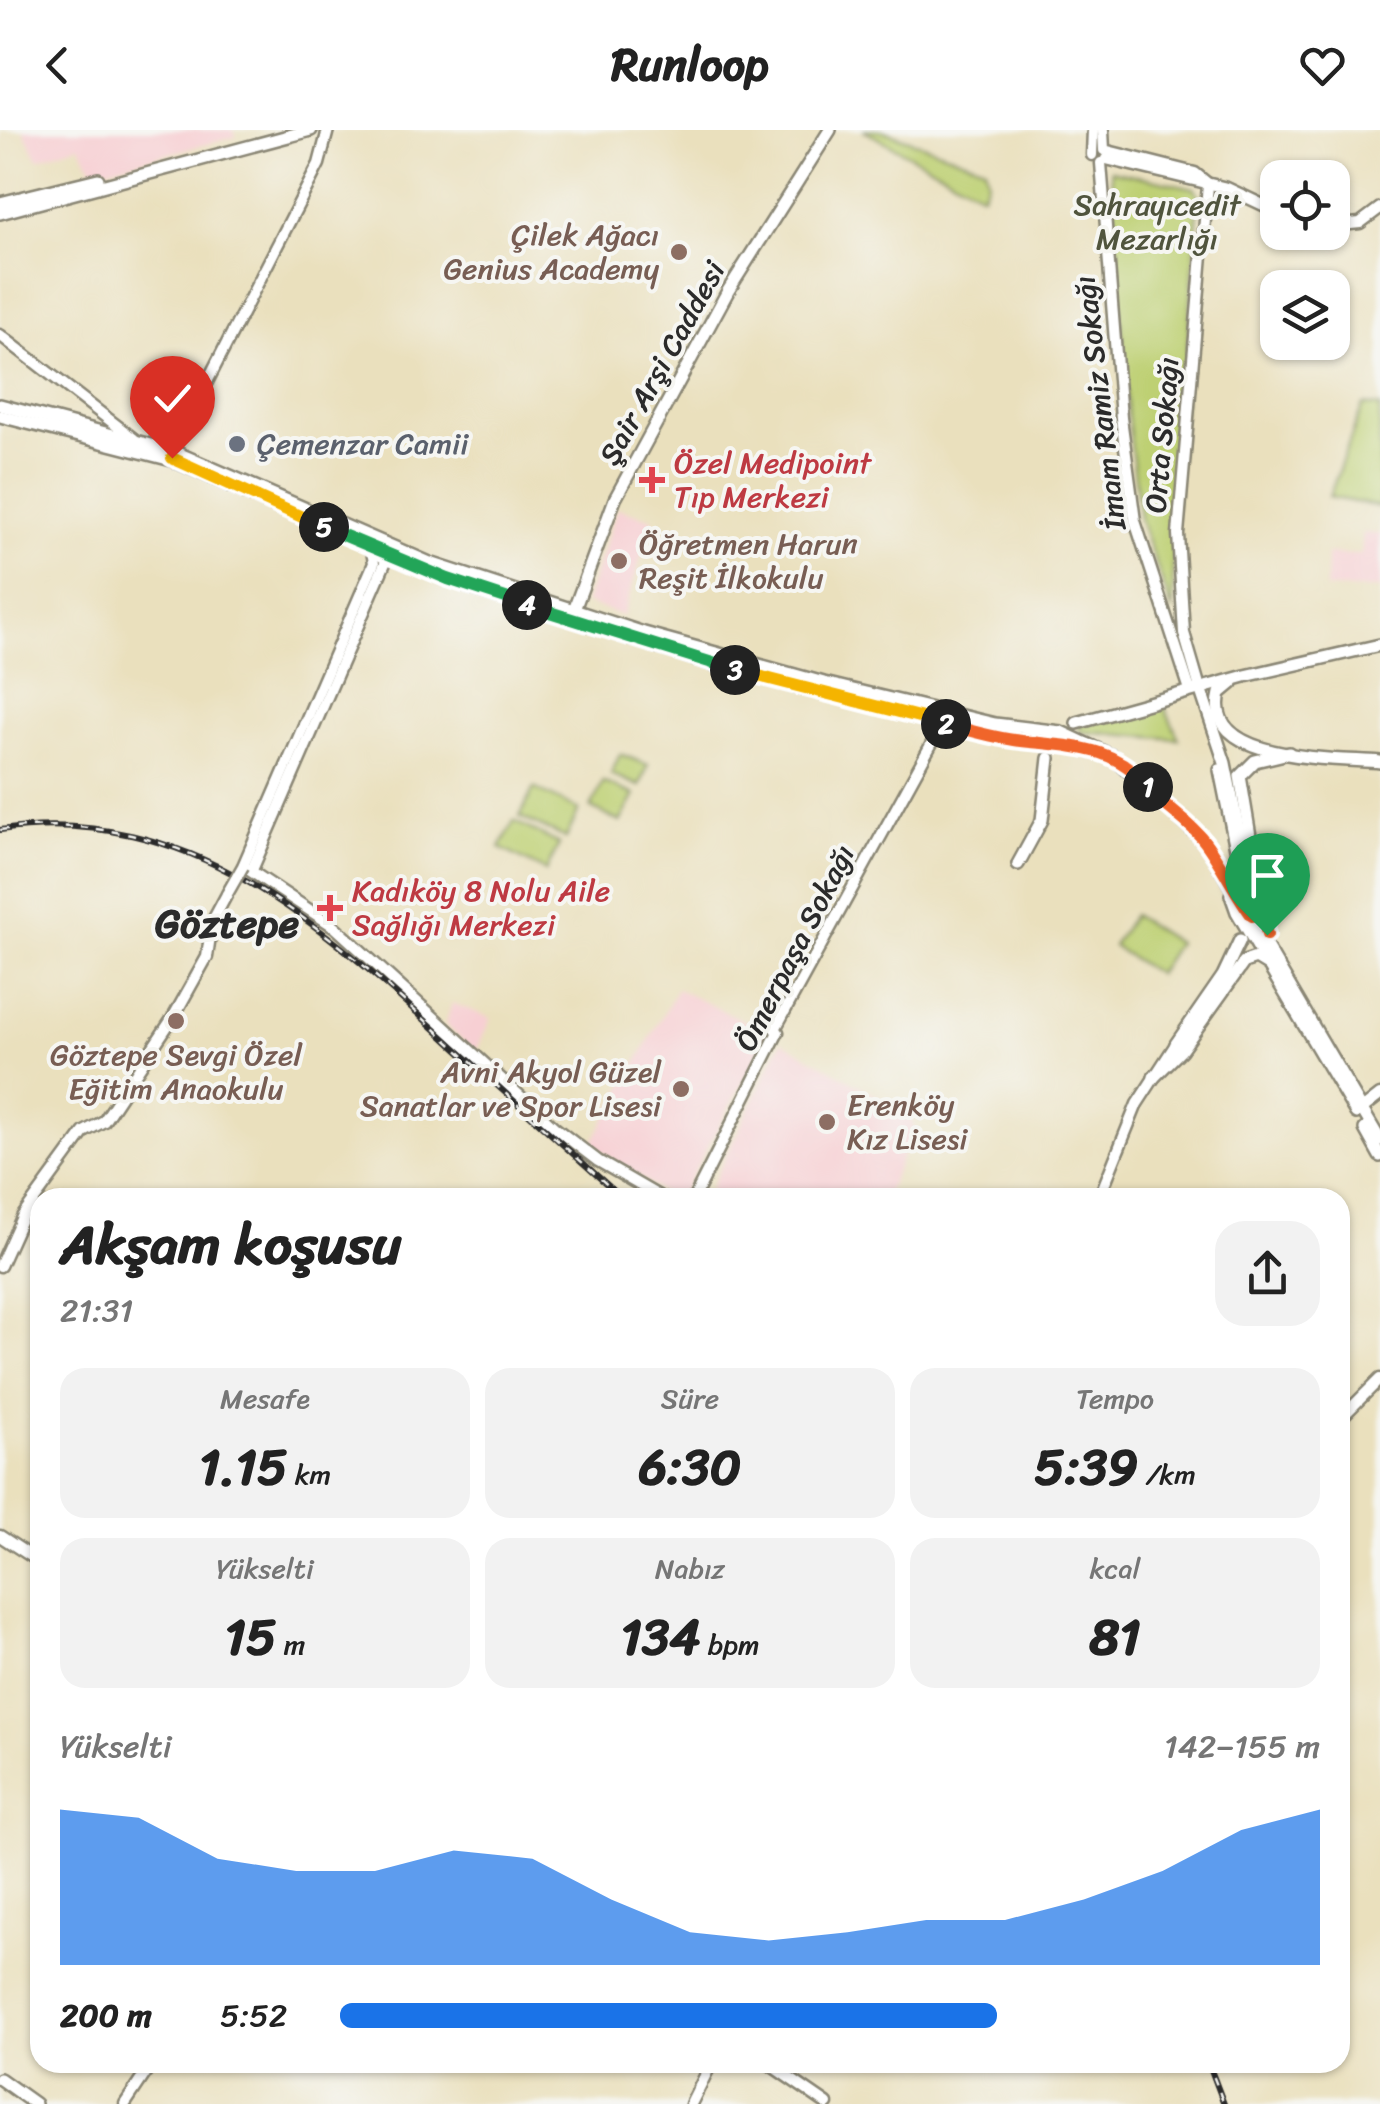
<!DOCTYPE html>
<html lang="tr">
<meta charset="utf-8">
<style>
:root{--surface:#fff;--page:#f2f2f2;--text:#222;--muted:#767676;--accent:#1a73e8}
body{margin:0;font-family:Sriracha,sans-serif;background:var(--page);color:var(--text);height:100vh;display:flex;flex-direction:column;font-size:38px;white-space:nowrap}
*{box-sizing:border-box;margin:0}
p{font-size:32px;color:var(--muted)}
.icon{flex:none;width:55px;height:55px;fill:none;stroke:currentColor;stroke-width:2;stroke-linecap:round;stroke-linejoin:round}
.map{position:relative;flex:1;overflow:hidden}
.drawer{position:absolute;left:30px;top:1058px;width:1320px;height:885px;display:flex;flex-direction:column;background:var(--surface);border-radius:30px;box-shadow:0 2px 8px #0004}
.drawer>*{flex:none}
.buttons{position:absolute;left:1260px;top:30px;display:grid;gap:20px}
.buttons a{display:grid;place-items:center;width:90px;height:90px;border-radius:20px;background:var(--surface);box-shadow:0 2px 8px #0004;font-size:50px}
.pin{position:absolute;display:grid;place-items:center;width:85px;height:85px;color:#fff;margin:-102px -42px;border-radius:50% 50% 50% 0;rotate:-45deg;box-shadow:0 0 10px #0007}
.pin .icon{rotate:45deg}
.km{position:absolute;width:50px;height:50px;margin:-25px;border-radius:50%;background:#222;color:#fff;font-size:28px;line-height:50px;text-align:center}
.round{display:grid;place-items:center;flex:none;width:105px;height:105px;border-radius:30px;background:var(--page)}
.summary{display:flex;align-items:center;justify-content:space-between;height:170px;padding:0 30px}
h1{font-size:55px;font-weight:700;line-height:75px}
.figures{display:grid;grid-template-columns:repeat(3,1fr);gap:15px;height:170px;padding:10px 30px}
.figures div{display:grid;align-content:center;border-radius:25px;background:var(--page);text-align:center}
.figures b{font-size:50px;font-weight:700}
.figures small{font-size:28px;font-weight:400}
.figures p{font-size:28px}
.chart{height:280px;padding:20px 30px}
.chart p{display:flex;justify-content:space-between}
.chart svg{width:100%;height:180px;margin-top:10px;fill:var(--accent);opacity:.7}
ul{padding:0 30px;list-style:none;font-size:32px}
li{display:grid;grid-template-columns:160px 120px 1fr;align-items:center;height:75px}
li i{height:25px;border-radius:12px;background:var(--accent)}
header{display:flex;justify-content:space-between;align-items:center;height:130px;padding:0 30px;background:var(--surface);font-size:45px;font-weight:700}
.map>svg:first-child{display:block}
.built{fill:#f7cfd3}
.green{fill:#bed073;stroke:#747e4f;stroke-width:2.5}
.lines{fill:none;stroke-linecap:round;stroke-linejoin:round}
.primary-tunnel{stroke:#c4bca0;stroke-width:11;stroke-dasharray:11 5.5;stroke-linecap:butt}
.secondary-casing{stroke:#8a8674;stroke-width:15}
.primary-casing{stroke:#8a8674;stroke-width:16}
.secondary{stroke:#fff;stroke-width:10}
.primary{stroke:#fff;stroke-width:11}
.rail-casing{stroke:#2b2b2b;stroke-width:6}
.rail{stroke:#f6f6f2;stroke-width:2.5;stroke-dasharray:8;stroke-linecap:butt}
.secondary-bridge-casing{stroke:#8a8674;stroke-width:15;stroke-linecap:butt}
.secondary-bridge{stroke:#fff;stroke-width:10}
.split-1-casing{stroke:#fff;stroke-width:20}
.split-2-casing{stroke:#fff;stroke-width:20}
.split-3-casing{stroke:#fff;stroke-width:20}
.split-4-casing{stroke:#fff;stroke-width:20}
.split-5-casing{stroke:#fff;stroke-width:20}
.split-6-casing{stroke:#fff;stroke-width:20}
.split-1{stroke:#f0652b;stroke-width:12}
.split-2{stroke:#f0652b;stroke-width:12}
.split-3{stroke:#f5b400;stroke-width:12}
.split-4{stroke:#22a559;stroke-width:12}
.split-5{stroke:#22a559;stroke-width:12}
.split-6{stroke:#f5b400;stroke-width:12}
.education-dot{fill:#8d6e63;stroke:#f6f6f2;stroke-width:4}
.worship-dot{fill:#6b7280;stroke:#f6f6f2;stroke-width:4}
.health-dot{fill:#e0444e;stroke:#f6f6f2;stroke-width:4}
.labels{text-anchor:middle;stroke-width:8;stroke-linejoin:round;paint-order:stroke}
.park-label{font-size:30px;fill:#50543d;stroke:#f6f6f2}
.education-label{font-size:30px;fill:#785e54;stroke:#f6f6f2;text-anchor:end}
.street-label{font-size:30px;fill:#2b2b2b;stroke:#f6f6f2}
.worship-label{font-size:30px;fill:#5b616d;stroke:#f6f6f2;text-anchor:start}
.health-label{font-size:30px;fill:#be3a42;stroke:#f6f6f2;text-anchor:start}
.district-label{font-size:40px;font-weight:bold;fill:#2b2b2b;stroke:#f6f6f2}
</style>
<header><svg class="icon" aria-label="back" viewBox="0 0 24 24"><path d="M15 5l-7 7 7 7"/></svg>Runloop<svg class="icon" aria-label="heart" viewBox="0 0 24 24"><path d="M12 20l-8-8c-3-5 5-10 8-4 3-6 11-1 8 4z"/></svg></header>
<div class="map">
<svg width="1380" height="1974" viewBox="0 0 1380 1974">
<rect width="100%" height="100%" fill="#f6f6f2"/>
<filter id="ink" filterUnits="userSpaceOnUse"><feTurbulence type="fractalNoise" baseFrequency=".01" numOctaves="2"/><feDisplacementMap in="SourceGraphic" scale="20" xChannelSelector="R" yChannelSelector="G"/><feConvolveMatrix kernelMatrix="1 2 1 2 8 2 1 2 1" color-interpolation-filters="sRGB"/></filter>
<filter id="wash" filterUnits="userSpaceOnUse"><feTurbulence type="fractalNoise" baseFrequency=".0048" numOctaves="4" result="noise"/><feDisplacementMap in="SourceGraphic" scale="40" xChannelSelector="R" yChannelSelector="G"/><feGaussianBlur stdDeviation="2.25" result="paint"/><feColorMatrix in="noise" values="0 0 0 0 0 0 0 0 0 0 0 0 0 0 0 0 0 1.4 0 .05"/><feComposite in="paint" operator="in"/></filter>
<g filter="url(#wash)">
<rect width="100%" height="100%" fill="#eae0bd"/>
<g class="built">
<path d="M23 0H232L236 7 94 42 79 15 38 29Z"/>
<path d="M617 378 653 389 623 486 585 473Z"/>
<path d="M1363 403 1380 404V459H1326L1327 424 1361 425Z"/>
<path d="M677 859 770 903 680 1067H669L591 1015Z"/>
<path d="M452 873 491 888 476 922 445 895Z"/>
<path d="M782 911 910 985 914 998 885 1067 722 1068 709 1060Z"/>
</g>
<g class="green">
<path d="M863 0H881L985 37 988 50 982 64Z"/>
<path d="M1111 40 1194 58 1199 65 1173 404V482L1140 390 1128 289Z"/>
<path d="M1363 275 1380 277V377L1329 367Z"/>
<path d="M1163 573 1179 609 1081 602 1078 595Z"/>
<path d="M620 624 648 635 640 656 611 644Z"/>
<path d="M603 652 635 665 620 692 591 678Z"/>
<path d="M534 658 579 680 566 708 520 687Z"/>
<path d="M514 691 559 714 546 741 500 718Z"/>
<path d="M1133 785 1177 813 1157 844 1113 816Z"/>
</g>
</g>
<g filter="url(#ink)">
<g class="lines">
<path class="primary-tunnel" d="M1245 732 1249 767"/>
<g class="secondary-casing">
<g id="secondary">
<path d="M1103 0 1104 20 1195 43 1206 52"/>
<path d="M1092 25 1093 0"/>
<path d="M1106 29 1227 58 1278 82"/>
<path d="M1101 33 1121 288 1135 391 1190 560"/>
<path d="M1332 96 1360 93 1380 78"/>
<path d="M0 205 134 309"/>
<path d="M169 326 319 34 328 0"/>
<path d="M365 414 372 421 374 433 243 736 335 797 555 998 598 1031 662 1068"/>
<path d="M1200 558 1184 503 1178 404 1208 55"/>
<path d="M252 740 389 424 383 414"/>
<path d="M1362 979 1380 965"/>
<path d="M694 1068 778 902 775 899 943 593"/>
<path d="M1099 1068 1137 974 1176 914"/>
<path d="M0 1136 22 1087 84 1002 104 991 174 886 207 827 212 792 227 764"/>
<path d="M1340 1289 1380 1249"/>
<path d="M0 1406 40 1432"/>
<path d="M766 1932 827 1974"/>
<path d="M125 1974 153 1932"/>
<path d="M691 1974 712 1932"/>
</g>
</g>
<g class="primary-casing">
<g id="primary">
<path d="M0 73 98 49"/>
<path d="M0 83 311 0"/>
<path d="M0 275 173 321 430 433 644 503 824 553 995 594 1061 602 1112 626 1205 712 1380 1010"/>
<path d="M0 286 172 330 331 400"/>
<path d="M398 429 475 459 732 540 997 607 1087 618"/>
<path d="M572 485 615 369 728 161 830 0"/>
<path d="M1232 553 1220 563C1202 633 1338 628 1380 632"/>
<path d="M1200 558 1225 633 1245 732"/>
<path d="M1077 593 1245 546 1380 515"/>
<path d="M1220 640 1247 773"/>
<path d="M1018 734 1042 690 1049 628"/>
<path d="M1231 765 1237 782 1356 983"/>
<path d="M1266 802 1240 646 1255 631 1289 623"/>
<path d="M1176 914 1223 846 1240 810"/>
<path d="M1154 947 1181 920 1244 832 1256 828 1269 836"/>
<path d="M1365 999 1380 1026"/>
<path d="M0 1949 35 1974"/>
</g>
</g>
<use href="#secondary" class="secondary"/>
<use href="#primary" class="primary"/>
<g class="rail-casing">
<g id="rail">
<path d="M0 700C190 673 323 796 451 914 508 966 565 1017 622 1068"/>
<path d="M1208 1932 1224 1974"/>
</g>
</g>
<use href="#rail" class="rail"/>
<g class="secondary-bridge-casing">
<path id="secondary-bridge" d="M227 764 243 736"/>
</g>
<use href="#secondary-bridge" class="secondary-bridge"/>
</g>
</g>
<g class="lines" filter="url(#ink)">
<g class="split-1-casing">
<path id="split-1" d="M1148 657C1165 679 1189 690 1205 712 1222 735 1235 763 1252 786L1261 773 1267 805"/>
</g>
<g class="split-2-casing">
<path id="split-2" d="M946 594C968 600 991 607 1014 610 1063 617 1114 612 1148 657"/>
</g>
<g class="split-3-casing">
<path id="split-3" d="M735 540 946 594"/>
</g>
<g class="split-4-casing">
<path id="split-4" d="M527 475 735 540"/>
</g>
<g class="split-5-casing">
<path id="split-5" d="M324 397 448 449 527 475"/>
</g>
<g class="split-6-casing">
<path id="split-6" d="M172 328 324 397"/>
</g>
<use href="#split-1" class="split-1"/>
<use href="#split-2" class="split-2"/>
<use href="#split-3" class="split-3"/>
<use href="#split-4" class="split-4"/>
<use href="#split-5" class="split-5"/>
<use href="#split-6" class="split-6"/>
</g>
<g class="education-dot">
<circle cx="679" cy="122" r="10"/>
<circle cx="619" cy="431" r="10"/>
<circle cx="176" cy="891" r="10"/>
<circle cx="681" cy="959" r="10"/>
<circle cx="827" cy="992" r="10"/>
</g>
<circle class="worship-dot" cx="237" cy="314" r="10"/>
<g class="health-dot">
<path d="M647 335h10v10h10v10h-10v10h-10v-10h-10v-10h10z"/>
<path d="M325 763h10v10h10v10h-10v10h-10v-10h-10v-10h10z"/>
</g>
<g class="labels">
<g class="park-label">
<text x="1157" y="85">Sahrayıcedit<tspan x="1157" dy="34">Mezarlığı</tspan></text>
</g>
<g class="education-label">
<text x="659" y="115">Çilek Ağacı<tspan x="659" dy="34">Genius Academy</tspan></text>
<text x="639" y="424" text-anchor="start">Öğretmen Harun<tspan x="639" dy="34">Reşit İlkokulu</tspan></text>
<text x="176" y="935" text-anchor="middle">Göztepe Sevgi Özel<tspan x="176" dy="34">Eğitim Anaokulu</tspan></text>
<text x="661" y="952">Avni Akyol Güzel<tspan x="661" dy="34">Sanatlar ve Spor Lisesi</tspan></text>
<text x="847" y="985" text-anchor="start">Erenköy<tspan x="847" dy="34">Kız Lisesi</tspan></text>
</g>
<g class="street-label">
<text transform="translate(662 233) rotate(-61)" y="10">Şair Arşi Caddesi</text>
<text transform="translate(1100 273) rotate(-97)" y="10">İmam Ramiz Sokağı</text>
<text transform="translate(1162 305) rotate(-85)" y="10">Orta Sokağı</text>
<text transform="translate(795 818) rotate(-63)" y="10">Ömerpaşa Sokağı</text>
</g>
<g class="worship-label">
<text x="257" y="324">Çemenzar Camii</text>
</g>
<g class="health-label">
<text x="674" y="343">Özel Medipoint<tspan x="674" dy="34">Tıp Merkezi</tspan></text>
<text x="352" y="771">Kadıköy 8 Nolu Aile<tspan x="352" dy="34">Sağlığı Merkezi</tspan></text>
</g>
<g class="district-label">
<text x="227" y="807">Göztepe</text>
</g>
</g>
</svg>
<div class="buttons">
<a><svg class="icon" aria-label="locate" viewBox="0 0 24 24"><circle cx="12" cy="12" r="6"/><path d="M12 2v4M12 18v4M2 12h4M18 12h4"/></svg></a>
<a><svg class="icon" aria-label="layers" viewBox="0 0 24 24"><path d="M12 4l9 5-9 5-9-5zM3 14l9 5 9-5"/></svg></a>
</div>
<div class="pin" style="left:1267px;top:805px;background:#1e9e55"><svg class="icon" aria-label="arrive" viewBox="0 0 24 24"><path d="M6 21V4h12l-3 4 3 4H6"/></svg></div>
<div class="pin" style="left:172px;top:328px;background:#d93025"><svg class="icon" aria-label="check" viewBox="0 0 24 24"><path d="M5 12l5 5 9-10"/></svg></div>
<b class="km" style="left:1148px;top:657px">1</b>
<b class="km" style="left:946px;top:594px">2</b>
<b class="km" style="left:735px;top:540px">3</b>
<b class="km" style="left:527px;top:475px">4</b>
<b class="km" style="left:324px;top:397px">5</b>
<section class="drawer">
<div class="summary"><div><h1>Akşam koşusu</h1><p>21:31</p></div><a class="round"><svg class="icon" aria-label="share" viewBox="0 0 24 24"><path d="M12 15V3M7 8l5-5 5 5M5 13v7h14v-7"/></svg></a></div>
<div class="figures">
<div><p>Mesafe</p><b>1.15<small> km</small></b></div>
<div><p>Süre</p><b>6:30</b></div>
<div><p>Tempo</p><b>5:39<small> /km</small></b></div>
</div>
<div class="figures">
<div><p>Yükselti</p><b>15<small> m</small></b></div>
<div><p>Nabız</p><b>134<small> bpm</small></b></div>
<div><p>kcal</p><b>81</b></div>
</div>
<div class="chart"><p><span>Yükselti</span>142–155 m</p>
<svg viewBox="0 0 160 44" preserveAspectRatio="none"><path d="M0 44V6L10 8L20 18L30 21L40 21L50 16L60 18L70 28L80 36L90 38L100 36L110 33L120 33L130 28L140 21L150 11L160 6V44z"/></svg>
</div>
<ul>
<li><b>200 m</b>5:52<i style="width:67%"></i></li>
</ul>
</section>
</div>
